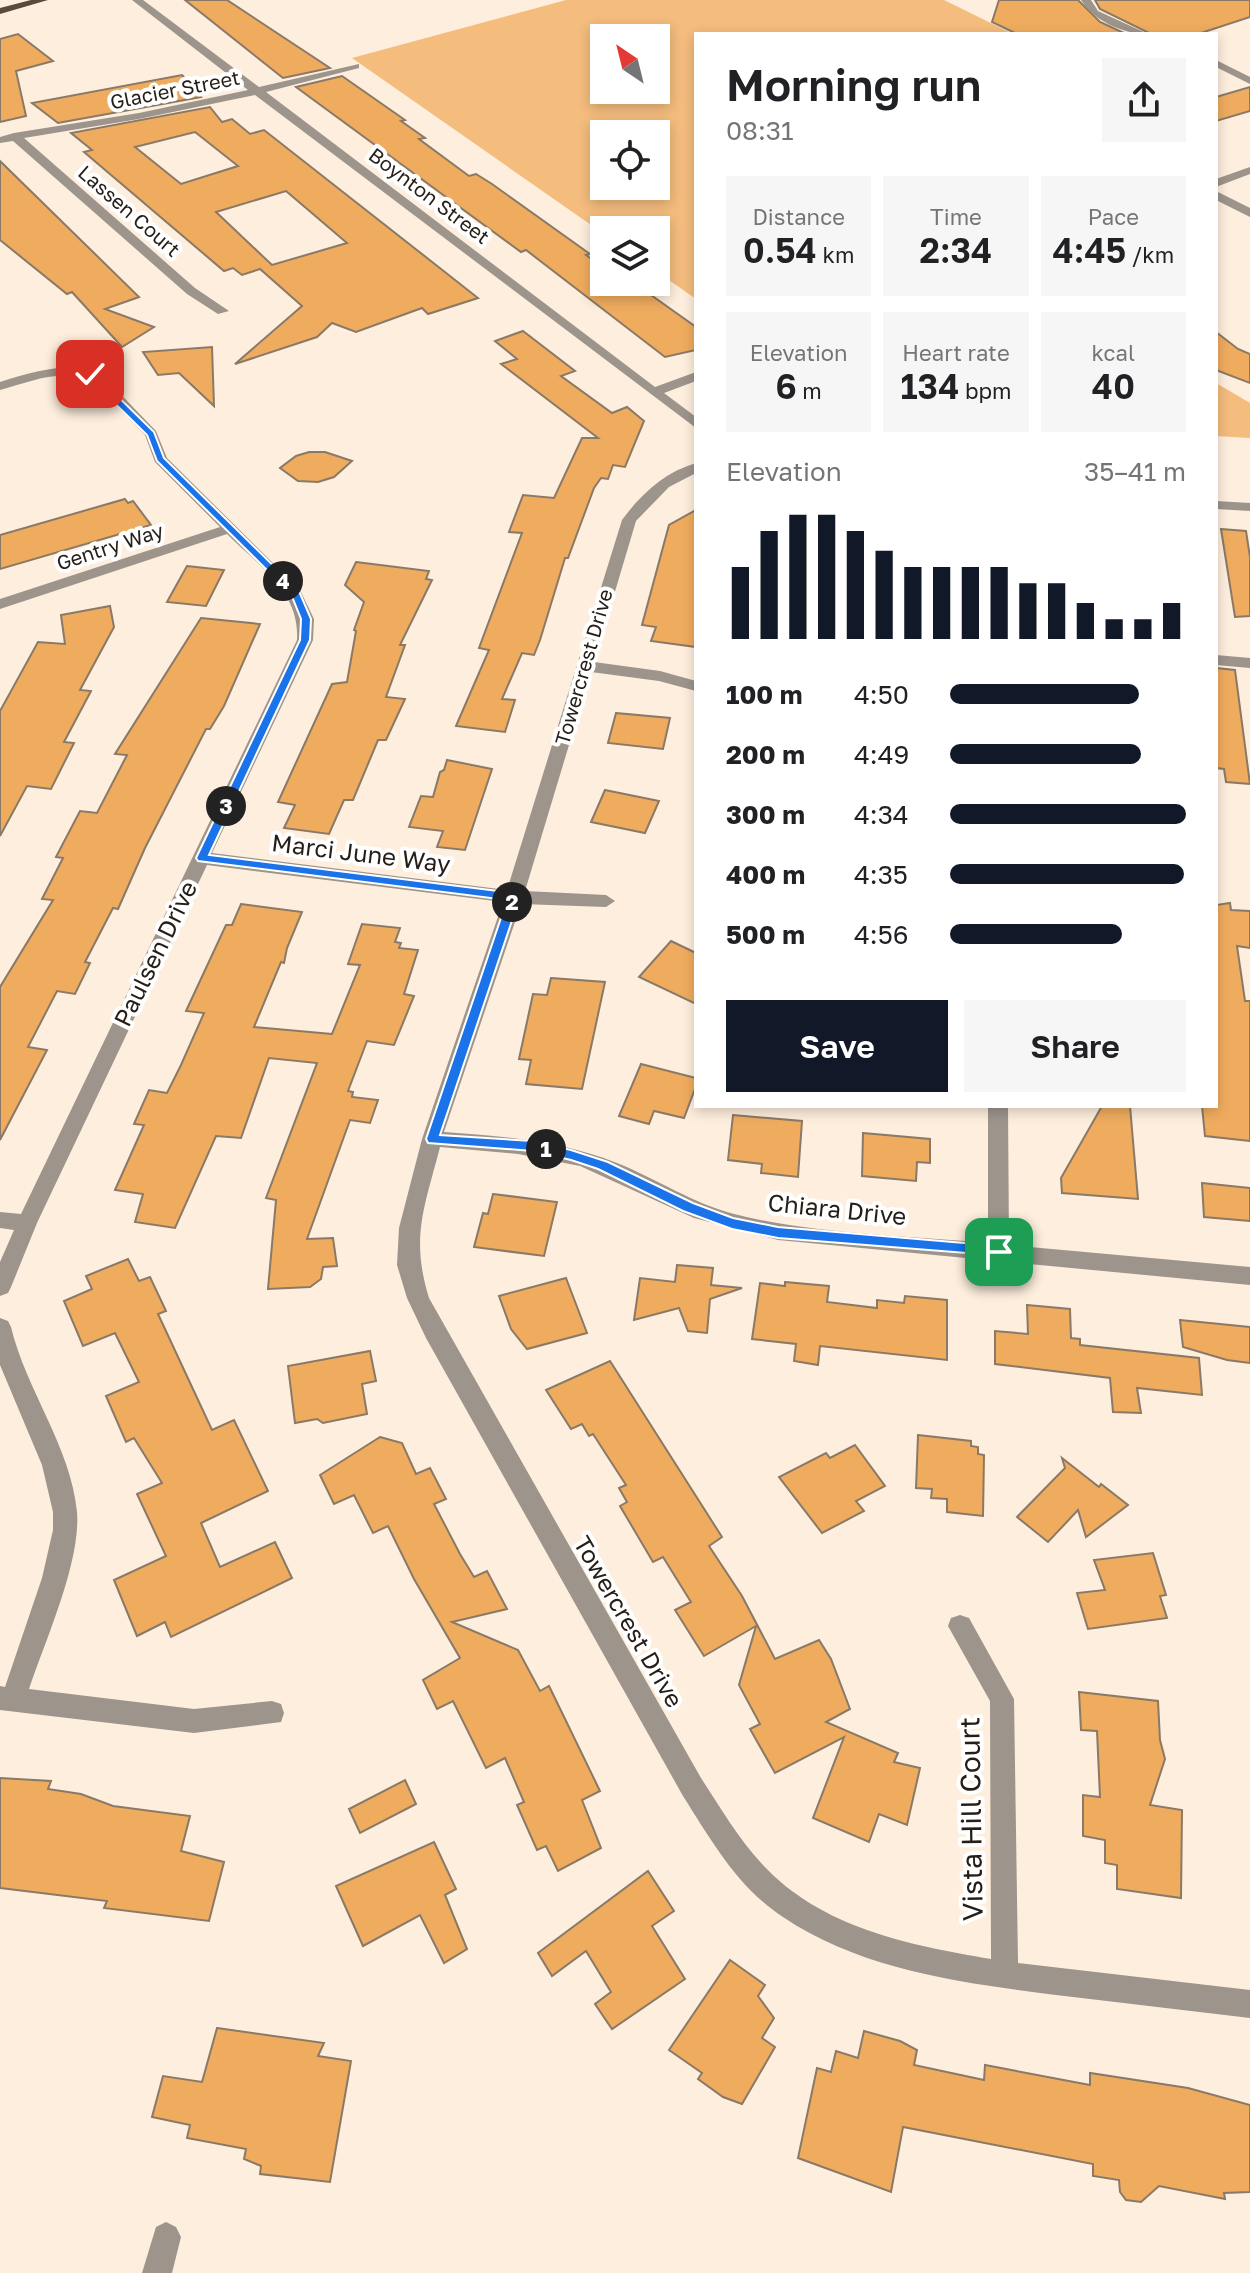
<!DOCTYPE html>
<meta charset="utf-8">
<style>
:root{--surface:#fff;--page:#f6f6f6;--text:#202124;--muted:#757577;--accent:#111827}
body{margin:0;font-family:"Golos Text",sans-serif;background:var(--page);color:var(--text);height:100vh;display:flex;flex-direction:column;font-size:30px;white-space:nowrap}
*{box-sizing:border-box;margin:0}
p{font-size:26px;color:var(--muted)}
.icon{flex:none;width:44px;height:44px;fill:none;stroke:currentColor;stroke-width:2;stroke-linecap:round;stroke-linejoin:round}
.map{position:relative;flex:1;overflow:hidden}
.details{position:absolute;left:694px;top:32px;width:524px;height:1076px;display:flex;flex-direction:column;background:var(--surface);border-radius:0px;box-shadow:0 4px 12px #0003}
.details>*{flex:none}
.needle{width:52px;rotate:325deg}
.tools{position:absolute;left:590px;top:24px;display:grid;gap:16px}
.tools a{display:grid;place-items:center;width:80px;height:80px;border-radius:0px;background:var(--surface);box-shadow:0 4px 12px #0003;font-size:40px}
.pin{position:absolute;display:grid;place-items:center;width:68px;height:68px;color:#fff;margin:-34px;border-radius:16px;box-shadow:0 4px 12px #0006}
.km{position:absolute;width:40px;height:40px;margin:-20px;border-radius:50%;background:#222;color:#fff;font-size:22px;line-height:40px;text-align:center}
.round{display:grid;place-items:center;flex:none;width:84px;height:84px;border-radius:0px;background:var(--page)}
.overview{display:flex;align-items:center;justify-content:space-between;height:136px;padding:0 32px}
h1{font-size:44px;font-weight:600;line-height:60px}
.stats{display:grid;grid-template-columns:repeat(3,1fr);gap:12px;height:136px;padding:8px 32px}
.stats div{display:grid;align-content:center;border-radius:0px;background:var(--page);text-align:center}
.stats b{font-size:34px;font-weight:600}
.stats small{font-size:22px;font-weight:400}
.stats p{font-size:22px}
.chart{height:224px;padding:16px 32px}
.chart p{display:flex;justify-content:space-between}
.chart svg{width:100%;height:144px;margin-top:8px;stroke:var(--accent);stroke-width:6}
.primary-button{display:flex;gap:16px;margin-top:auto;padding:16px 32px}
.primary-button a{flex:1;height:92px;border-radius:0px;background:var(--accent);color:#fff;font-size:32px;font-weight:600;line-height:92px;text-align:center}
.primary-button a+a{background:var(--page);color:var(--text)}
ul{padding:0 32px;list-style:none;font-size:26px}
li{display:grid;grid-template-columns:128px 96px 1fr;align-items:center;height:60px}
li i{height:20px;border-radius:10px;background:var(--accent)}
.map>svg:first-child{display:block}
.green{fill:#f4bc7d;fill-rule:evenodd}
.building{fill:#efac5f;stroke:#8a7966;stroke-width:2;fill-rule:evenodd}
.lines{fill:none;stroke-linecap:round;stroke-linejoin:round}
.minor{fill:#9d948c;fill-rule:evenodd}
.major{fill:#584a3c;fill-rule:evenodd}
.route{fill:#1a73e8;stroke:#fff;stroke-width:2}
.labels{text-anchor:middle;stroke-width:8;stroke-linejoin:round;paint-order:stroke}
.far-street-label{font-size:20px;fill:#251e17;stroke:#fff}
.street-label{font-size:24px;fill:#251e17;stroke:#fff}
.near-street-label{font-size:28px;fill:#251e17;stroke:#fff}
</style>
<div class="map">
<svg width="1250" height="2273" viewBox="0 0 1250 2273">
<rect width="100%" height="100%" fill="#feeedd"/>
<g class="green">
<path d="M566 0H944L1013 34H696V299L656 271V230H604V234L352 58ZM604 38H656V90H604ZM604 134H656V186H604Z"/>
<path d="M1216 383 1250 403V438L1216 436Z"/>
</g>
<g class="building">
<path d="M185 0H227L330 68 283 78Z"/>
<path d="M999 0H1078L1100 22 1126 34H1017L992 22Z"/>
<path d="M1095 0H1250V17L1198 34H1151L1100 9Z"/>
<path d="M18 34 53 61 16 71 26 116 0 122V39Z"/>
<path d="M182 75 201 97 58 123 32 103Z"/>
<path d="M342 76 405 120 401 121 425 138 419 139 469 176 476 174 492 184 590 254 586 255 604 268V282H624L643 295 648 293 696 327V350L665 357 526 250 521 252 296 87Z"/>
<path d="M1250 87V111L1216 121V97Z"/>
<path d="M210 107 222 122 232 119 250 134 264 130 478 298 428 314 422 308 356 332 332 323 317 337 235 364 302 306 260 269 242 275 233 268 224 271 84 152 92 150 71 133ZM195 132 238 166 181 184 135 147ZM286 191 347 243 272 265 216 212Z"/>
<path d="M0 161 139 297 105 309 154 327 122 347 72 292 67 294 0 240Z"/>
<path d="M523 331 575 371 561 376 612 413 627 407 644 421 625 467 613 465 608 479 601 478 594 488 568 558H565L540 640 534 655 522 653 502 699 515 700 505 732 456 726 489 650 479 648 522 533 509 532 523 495 554 498 582 438H598L501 364 517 359 495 341Z"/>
<path d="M1216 332 1238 349 1250 354V383L1216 370Z"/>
<path d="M212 347 214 406 179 373 158 375 143 352Z"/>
<path d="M309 452H325L352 461 334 477 318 482 298 481 280 468 296 456Z"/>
<path d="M125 499 128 503 133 501 151 525 0 569V535Z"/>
<path d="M696 510V647L651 641 656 627 642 625 669 525Z"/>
<path d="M1221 529 1246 531 1250 557V616L1235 617Z"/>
<path d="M356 562 429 571 426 579 432 580 400 645H405L386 697 405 699 386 740H378L353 800H344L329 834 284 828 295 805 278 802 332 684 347 682 356 631 354 630 364 602 345 585Z"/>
<path d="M187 566 224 570 206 606 167 602Z"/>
<path d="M110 606 114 627 80 690 91 691 64 742 74 743 51 789 27 786 0 836V711L38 642 65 644 61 615Z"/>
<path d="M201 618 260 624 224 706 210 729H206L145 848 118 909 113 908 85 962 90 963 75 994 57 991 28 1047 47 1050 0 1140V987L53 900 42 899 63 858 56 857 80 811 97 813 127 755 115 754Z"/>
<path d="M1216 668 1235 670 1250 784 1226 782 1224 769 1216 768Z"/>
<path d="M616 713 670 718 663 749 608 743Z"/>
<path d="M447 760 492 769 465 850 437 847 443 831 409 827 421 796 433 797 440 772 444 770Z"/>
<path d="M605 790 659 801 645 833 591 822Z"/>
<path d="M1230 903 1231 910 1250 911V948L1237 946 1245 1001H1250V1141L1205 1136 1202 1106H1216V905Z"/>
<path d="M241 904 302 912 287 948 284 963 281 962 254 1027 332 1034 360 965 348 964 362 924 400 928 395 942 401 943 399 948 418 950 404 994 414 996 394 1045 367 1041 348 1091 353 1092 352 1097 378 1100 370 1123 350 1120 307 1239 333 1238 337 1266 323 1267 321 1279 310 1287 268 1289 276 1200 266 1198 317 1063 269 1058 241 1138 216 1136 175 1228 135 1222 143 1194 115 1190 144 1125 134 1124 149 1090 167 1093 181 1065 204 1013 186 1011 226 925H232Z"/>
<path d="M671 941 696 953V1004L639 977Z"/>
<path d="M551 978 605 982 582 1089 526 1084 531 1060 519 1059 533 994 547 995Z"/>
<path d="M641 1064 696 1078V1086L684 1118 654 1111 649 1124 619 1116Z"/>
<path d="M1102 1106H1130L1138 1199 1062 1193 1061 1178Z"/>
<path d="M733 1115 802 1121 798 1177 761 1173 762 1164 728 1160Z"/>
<path d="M863 1133 930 1139V1163L917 1162 916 1181 862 1176Z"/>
<path d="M1202 1183 1250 1188V1221L1204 1217Z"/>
<path d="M493 1194 557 1202 544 1256 474 1247 483 1213 488 1214Z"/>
<path d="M128 1259 139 1281 150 1277 166 1311 158 1314 212 1430 234 1420 268 1491 201 1523 220 1567 275 1542 292 1578 171 1637 165 1622 137 1636 114 1580 166 1556 137 1494 162 1483 134 1438 126 1442 106 1396 139 1382 115 1333 83 1346 64 1301 92 1289 86 1276Z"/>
<path d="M677 1265 713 1268 711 1285 742 1288 710 1299 707 1333 688 1331 679 1308 634 1320 640 1278 675 1282Z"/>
<path d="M566 1278 587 1333 527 1349 511 1329 499 1296Z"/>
<path d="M785 1282 829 1286 827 1302 877 1308V1300L904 1303 905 1296 947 1300V1360L820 1346 818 1365 794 1361 796 1344 752 1339 760 1283 785 1286Z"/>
<path d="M1027 1305 1070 1309 1071 1338 1080 1339V1345L1199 1358 1202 1395 1137 1388 1141 1413 1113 1412 1110 1378 995 1364V1331L1028 1334Z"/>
<path d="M1180 1320 1250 1327V1363L1227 1360 1183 1347Z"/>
<path d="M370 1351 376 1381 362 1384 367 1414 323 1423 317 1419 295 1423 288 1366Z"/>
<path d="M610 1361 722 1537 709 1546 742 1596 775 1659 819 1640 831 1659 850 1709 826 1722 898 1753 894 1762 920 1768 907 1825 879 1814 869 1842 813 1818 844 1737 775 1773 750 1729 760 1724 739 1685 756 1626 704 1656 675 1610 691 1602 663 1557 653 1562 620 1506 627 1502 619 1488 626 1485 593 1434 589 1436 582 1424 571 1429 546 1390Z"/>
<path d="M918 1435 971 1441V1446L978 1447V1454L984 1455 983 1516 947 1512V1499L931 1498 932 1489 916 1488Z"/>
<path d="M380 1437 402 1443 416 1474 430 1468 446 1499 434 1504 460 1554 474 1577 487 1571 507 1609 452 1622 518 1650 540 1691 549 1686 600 1791 582 1800 601 1848 558 1871 546 1846 537 1850 517 1805 524 1802 505 1758 486 1768 453 1701 437 1709 423 1680 460 1658 414 1579 388 1526 373 1533 354 1495 334 1504 320 1475Z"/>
<path d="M855 1445 885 1486 856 1501 864 1511 822 1533 779 1477 826 1453 830 1458Z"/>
<path d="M1062 1458 1099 1487 1101 1484 1128 1505 1086 1537 1078 1510 1048 1542 1017 1517 1065 1468Z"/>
<path d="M1153 1553 1166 1595 1160 1596 1167 1618 1088 1629 1077 1593 1105 1590 1094 1560Z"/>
<path d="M1079 1692 1158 1701 1160 1740 1165 1759 1150 1805 1182 1810 1181 1898 1117 1889V1865L1105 1863V1840L1083 1836V1795L1100 1797 1097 1731 1081 1730Z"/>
<path d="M0 1778 51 1781 48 1789 81 1794 113 1806 190 1816 181 1851 224 1862 209 1921 104 1908 107 1901 0 1888Z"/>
<path d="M405 1780 416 1804 360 1833 349 1809Z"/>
<path d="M434 1842 456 1889 445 1895 467 1949 444 1963 420 1915 363 1946 336 1886Z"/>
<path d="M648 1871 674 1911 652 1926 685 1979 612 2029 595 2004 611 1992 586 1951 552 1976 538 1953Z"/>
<path d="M730 1960 765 1985 758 1996 774 2018 762 2038 775 2047 742 2104 723 2097 698 2079 702 2073 669 2050Z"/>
<path d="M217 2028 324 2043 318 2056 351 2061 330 2182 260 2174 261 2166 244 2159 246 2149 187 2138 190 2125 152 2117 163 2076 202 2082Z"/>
<path d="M864 2031 900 2041 917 2050 914 2065 984 2080 985 2065 1090 2085V2073L1188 2088 1250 2105V2192L1224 2193 1225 2199 1159 2186 1141 2202 1126 2200 1120 2192 1119 2180 1093 2176V2164L903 2127 891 2192 798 2158 817 2068 831 2072 836 2051 858 2058Z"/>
</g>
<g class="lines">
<g class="minor">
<path d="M132 0H143L259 87 359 64V68L266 92 655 387 696 372V381L664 393 696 417V428L255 95 139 119 24 138 195 288 229 311 218 314 187 294 13 141 0 143V137L14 133 139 113 248 90Z"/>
<path d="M1081 0H1091L1098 11 1148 34C1123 34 1094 21 1081 0Z"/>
<path d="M1216 60 1250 77V84L1216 67Z"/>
<path d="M1250 167V174L1216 187V179Z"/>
<path d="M1216 191 1250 208V217L1216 200Z"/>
<path d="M75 367 103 376 156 431 167 458 300 590 314 619 313 640 212 853 507 890 622 520C641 494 665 472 696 463V473L669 487 636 521 594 662 660 671 696 681V691L659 681 591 672 525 891 606 895 615 901 606 907 521 904 444 1132C503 1136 562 1141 617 1163 657 1179 692 1203 734 1214 811 1234 909 1236 988 1243V1106H1008L1009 1245 1250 1267V1285L778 1240 694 1218 580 1166 518 1154 440 1147C425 1206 410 1237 429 1298L701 1778C720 1807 738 1838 762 1864 821 1928 909 1945 991 1959L990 1701 948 1626 951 1618 960 1615 969 1618 1014 1699 1018 1963 1250 1990V2018C1185 2010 1121 2003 1056 1995 964 1983 863 1971 783 1917 738 1888 711 1840 683 1796L426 1338 407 1298 397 1265 399 1228 422 1139 503 902 207 865 37 1223 11 1287 8 1293 0 1296V1262L14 1230 0 1228V1212L21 1214 297 640C300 591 259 566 227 534L0 609V599L220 527 155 462 145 435 93 382C62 367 31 382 0 390V382C25 374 49 367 75 367Z"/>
<path d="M1216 501 1250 503V511L1216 509Z"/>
<path d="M1216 655 1250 658V668L1216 665Z"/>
<path d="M0 1318 8 1321 11 1327C26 1390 71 1447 77 1512 81 1562 45 1641 29 1689L194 1709 272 1701 281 1704 284 1713 281 1722 194 1733 0 1710V1686L5 1687 42 1578 53 1530V1512L42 1465 0 1365Z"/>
<path d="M166 2222 176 2227 181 2237 172 2273H142L156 2227Z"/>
</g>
<path class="major" d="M31 0H48L0 14V8Z"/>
</g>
<path class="route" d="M87 372H93L154 432 164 458 299 591 311 619 310 640 209 855 514 893 520 897 440 1135 533 1141 571 1150 608 1162 693 1203 733 1218 778 1227 999 1246 1006 1252 1004 1256 778 1238 732 1229 683 1211 598 1169 571 1160 533 1151 428 1143 426 1139 507 900 198 861 196 858 300 640 301 619 291 594 157 461 147 435 87 376Z"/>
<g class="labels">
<g class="far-street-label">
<text transform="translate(175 90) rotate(-11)" y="7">Glacier Street</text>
<text transform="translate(429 196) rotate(37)" y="7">Boynton Street</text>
<text transform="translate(129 211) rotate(41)" y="7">Lassen Court</text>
<text transform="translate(110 547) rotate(-18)" y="7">Gentry Way</text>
<text transform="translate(584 667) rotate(-74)" y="7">Towercrest Drive</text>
</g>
<g class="street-label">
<text transform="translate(361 854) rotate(7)" y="8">Marci June Way</text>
<text transform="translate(156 954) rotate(-64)" y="8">Paulsen Drive</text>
<text transform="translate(837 1210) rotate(6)" y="8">Chiara Drive</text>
<text transform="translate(628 1622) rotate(60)" y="8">Towercrest Drive</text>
</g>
<g class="near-street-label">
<text transform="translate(971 1819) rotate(-91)" y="10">Vista Hill Court</text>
</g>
</g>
</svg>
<div class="tools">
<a><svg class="needle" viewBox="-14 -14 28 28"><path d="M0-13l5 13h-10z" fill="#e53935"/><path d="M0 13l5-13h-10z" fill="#757577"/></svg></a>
<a><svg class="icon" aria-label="locate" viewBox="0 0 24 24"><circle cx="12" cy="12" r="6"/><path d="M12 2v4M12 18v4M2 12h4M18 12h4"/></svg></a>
<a><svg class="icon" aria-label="layers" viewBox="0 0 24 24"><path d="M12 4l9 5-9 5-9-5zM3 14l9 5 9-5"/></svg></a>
</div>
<div class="pin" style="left:999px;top:1252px;background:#1e9e55"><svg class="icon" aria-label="arrive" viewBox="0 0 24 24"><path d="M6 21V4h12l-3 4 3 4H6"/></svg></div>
<div class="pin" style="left:90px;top:374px;background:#d93025"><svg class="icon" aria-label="check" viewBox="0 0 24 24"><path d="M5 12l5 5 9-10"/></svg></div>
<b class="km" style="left:546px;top:1149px">1</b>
<b class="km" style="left:512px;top:902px">2</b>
<b class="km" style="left:226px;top:806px">3</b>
<b class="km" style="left:283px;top:581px">4</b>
<section class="details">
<div class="overview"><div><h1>Morning run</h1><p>08:31</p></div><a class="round"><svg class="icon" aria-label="share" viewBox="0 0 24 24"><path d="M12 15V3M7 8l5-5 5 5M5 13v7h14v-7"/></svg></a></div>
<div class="stats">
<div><p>Distance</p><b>0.54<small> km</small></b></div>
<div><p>Time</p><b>2:34</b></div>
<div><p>Pace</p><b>4:45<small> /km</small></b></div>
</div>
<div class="stats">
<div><p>Elevation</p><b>6<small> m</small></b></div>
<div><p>Heart rate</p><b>134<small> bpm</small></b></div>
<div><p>kcal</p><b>40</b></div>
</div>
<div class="chart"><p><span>Elevation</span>35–41 m</p>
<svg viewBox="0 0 160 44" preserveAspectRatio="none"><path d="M5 44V22M15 44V11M25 44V6M35 44V6M45 44V11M55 44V17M65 44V22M75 44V22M85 44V22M95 44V22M105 44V27M115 44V27M125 44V33M135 44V38M145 44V38M155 44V33"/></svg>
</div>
<ul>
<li><b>100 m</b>4:50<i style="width:80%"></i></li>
<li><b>200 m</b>4:49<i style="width:81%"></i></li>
<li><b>300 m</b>4:34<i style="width:100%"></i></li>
<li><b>400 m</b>4:35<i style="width:99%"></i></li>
<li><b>500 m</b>4:56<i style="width:73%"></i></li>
</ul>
<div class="primary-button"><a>Save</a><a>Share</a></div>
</section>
</div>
